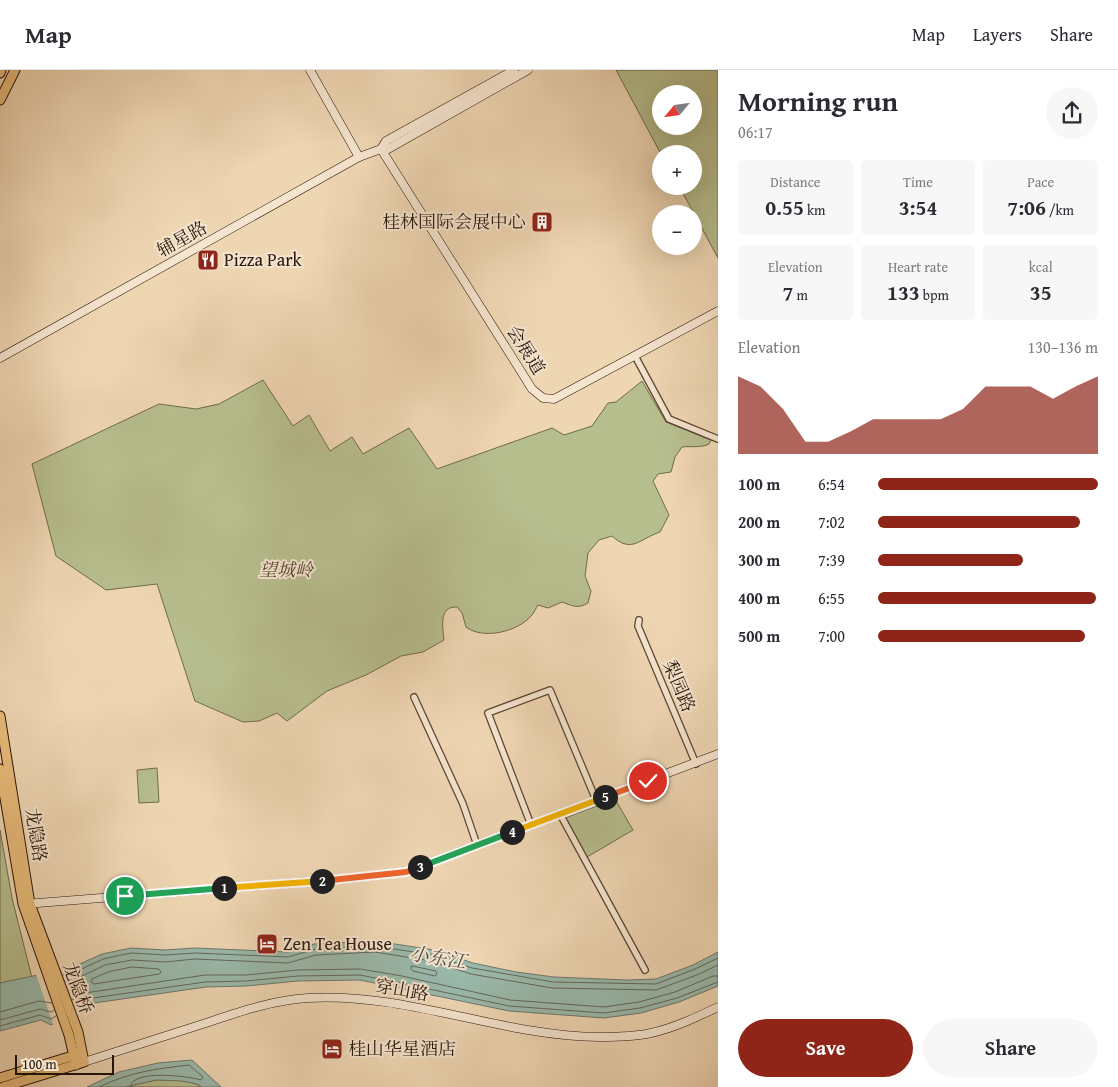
<!DOCTYPE html>
<meta charset="utf-8">
<style>
:root{--surface:#fff;--page:#f7f7f7;--text:#2b2b33;--muted:#7c7c81;--line:#e1e1e2;--accent:#8f2418}
body{margin:0;font-family:"Gentium Book Plus","Noto Serif SC",serif;background:var(--page);color:var(--text);height:100vh;display:flex;flex-direction:column;font-size:19px;white-space:nowrap}
*{box-sizing:border-box;margin:0}
p{font-size:16px;color:var(--muted)}
.icon{flex:none;width:28px;height:28px;fill:none;stroke:currentColor;stroke-width:2;stroke-linecap:round;stroke-linejoin:round}
.map{position:relative;flex:1;overflow:hidden}
.panel{display:flex;flex-direction:column;background:var(--surface);width:400px}
.panel>*{flex:none}
.needle{width:32px;rotate:241deg}
.buttons{position:absolute;left:652px;top:15px;display:grid;gap:10px}
.buttons a{display:grid;place-items:center;width:50px;height:50px;border-radius:50%;background:var(--surface);box-shadow:0 5px 20px #0002;font-size:25px}
.scale{position:absolute;left:15px;bottom:12px;width:99px;box-sizing:border-box;padding-left:5px;border:2px solid #29150a;border-top:0;font-size:14px;line-height:18px;white-space:nowrap;color:#29150a;-webkit-text-stroke:4px #f5e4ce;paint-order:stroke}
.pin{position:absolute;display:grid;place-items:center;width:42px;height:42px;color:#fff;margin:-21px;border:2px solid #fff;border-radius:50%;box-shadow:0 1px 5px #0007}
.km{position:absolute;width:25px;height:25px;margin:-12px;border-radius:50%;background:#222;color:#fff;font-size:14px;line-height:25px;text-align:center}
.round{display:grid;place-items:center;flex:none;width:52px;height:52px;border-radius:26px;background:var(--page)}
.summary{display:flex;align-items:center;justify-content:space-between;height:85px;padding:0 20px}
h1{font-size:28px;font-weight:700;line-height:38px}
.metrics{display:grid;grid-template-columns:repeat(3,1fr);gap:8px;height:85px;padding:5px 20px}
.metrics div{display:grid;align-content:center;border-radius:5px;background:var(--page);text-align:center}
.metrics b{font-size:21px;font-weight:700}
.metrics small{font-size:14px;font-weight:400}
.metrics p{font-size:14px}
.chart{height:140px;padding:10px 20px}
.chart p{display:flex;justify-content:space-between}
.chart svg{width:100%;height:90px;margin-top:5px;fill:var(--accent);opacity:.7}
.primary-button{display:flex;gap:10px;margin-top:auto;padding:10px 20px}
.primary-button a{flex:1;height:58px;border-radius:30px;background:var(--accent);color:#fff;font-size:20px;font-weight:700;line-height:58px;text-align:center}
.primary-button a+a{background:var(--page);color:var(--text)}
ul{padding:0 20px;list-style:none;font-size:16px}
li{display:grid;grid-template-columns:80px 60px 1fr;align-items:center;height:38px}
li i{height:12px;border-radius:6px;background:var(--accent)}
header{display:flex;align-items:center;gap:30px;box-sizing:border-box;height:70px;padding:0 25px;background:var(--surface);border-bottom:1px solid var(--line)}
header strong{font-size:24px}
nav{display:flex;gap:28px;margin-inline-start:auto;font-size:18px}
main{display:flex;flex:1;min-height:0}
.map>svg:first-child{display:block}
.green{fill:#b7be8e;stroke:#706a4c;fill-rule:evenodd}
.water{fill:#9ab9ac;stroke:#6d776b}
.pier{fill:#efd6b3}
.lines{fill:none;stroke-linecap:round;stroke-linejoin:round}
.shore{stroke:#62675b;stroke-width:1}
.street-casing{stroke:#5a4534;stroke-width:8}
.secondary-casing{stroke:#29150a;stroke-width:9}
.primary-casing{stroke:#29150a;stroke-width:11}
.street{stroke:#f5e4ce;stroke-width:5.5}
.secondary{stroke:#f5e4ce;stroke-width:8}
.primary{stroke:#e8bb7a;stroke-width:9}
.split-1-casing{stroke:#fff;stroke-width:10}
.split-2-casing{stroke:#fff;stroke-width:10}
.split-3-casing{stroke:#fff;stroke-width:10}
.split-4-casing{stroke:#fff;stroke-width:10}
.split-5-casing{stroke:#fff;stroke-width:10}
.split-6-casing{stroke:#fff;stroke-width:10}
.split-1{stroke:#22a559;stroke-width:6}
.split-2{stroke:#f5b400;stroke-width:6}
.split-3{stroke:#f0652b;stroke-width:6}
.split-4{stroke:#22a559;stroke-width:6}
.split-5{stroke:#f5b400;stroke-width:6}
.split-6{stroke:#f0652b;stroke-width:6}
.labels{text-anchor:middle;stroke-width:4;stroke-linejoin:round;paint-order:stroke}
.poi-label{font-size:18px;fill:#29150a;stroke:#f5e4ce;text-anchor:start}
.street-label{font-size:18px;fill:#29150a;stroke:#f5e4ce}
.park-label{font-size:18px;font-style:italic;fill:#544832;stroke:#f5e4ce}
.water-label{font-size:19px;font-style:italic;fill:#514e43;stroke:#f5e4ce}
</style>
<header>
<strong>Map</strong>
<nav><a>Map</a><a>Layers</a><a>Share</a></nav>
</header>
<main>
<div class="map">
<svg width="718" height="1017" viewBox="0 0 718 1017">
<rect width="100%" height="100%" fill="#efd6b3"/>
<filter id="stains"><feTurbulence type="fractalNoise" baseFrequency=".004" numOctaves="4"/><feColorMatrix values="0 0 0 0 .2 0 0 0 0 .09 0 0 0 0 .02 0 0 0 .5 -.17"/></filter>
<radialGradient id="worn" r=".72"><stop offset=".6" stop-color="#630" stop-opacity="0"/><stop offset="1" stop-color="#630" stop-opacity=".3"/></radialGradient>
<g class="green">
<path d="M616 0H718V188L679 116H694V84H661ZM661 24H694V56H661Z"/>
<path d="M263 310 293 356 309 345 330 381 352 367 363 384 409 358 437 399 552 358 564 365 592 356 608 333 616 332 642 311 666 352 711 370 709 374C701 378 692 376 682 377L675 387 671 402 658 404 653 411 669 445 660 462C639 469 632 484 612 466L599 470 588 483 585 506 591 521 588 533C578 539 573 536 562 532L548 538 538 535C536 538 534 543 532 545 518 562 483 570 466 557L462 543 457 537C438 536 443 558 444 570L423 582 401 586 366 605 327 621 287 651 277 643 259 651 243 652 195 631 157 514 106 520 56 486 32 394 159 334 196 339 219 334Z"/>
<path d="M157 698 159 732 139 733 137 700Z"/>
<path d="M615 729 633 760 587 787 565 748Z"/>
<path d="M0 760 12 828 32 908 0 913Z"/>
<path d="M156 1010C171 1010 188 1009 202 1017H125Z"/>
</g>
<g class="water">
<path d="M375 871 434 880 473 893 516 902 554 907 627 910 656 909 693 895 718 882V916L679 932 641 943 604 948 509 941 360 910 298 911 246 916 206 917 87 934 51 955 41 950 0 961V913L71 898 102 884 131 878 165 880 195 878 288 882 314 874Z"/>
<path d="M192 990 221 1017H202L197 1014 182 1011 156 1010 125 1017H87L119 1002 158 993Z"/>
</g>
<path class="pier" d="M71 896 85 938 54 957 36 904Z"/>
<g class="lines">
<g class="shore">
<path d="M412 896 436 901 437 904 435 906 413 901 411 899Z"/>
<path d="M132 897 159 899 161 902 159 904 94 914 91 912 92 909 108 902Z"/>
<path d="M63 905 73 903 103 889 131 883 165 885 195 883 288 887 315 879 375 876 433 885 472 898 553 912 656 914 695 899 718 888"/>
<path d="M65 911 76 909 105 895 132 890 165 892 195 889 288 893 316 885 375 882 431 891 471 904 552 918 656 920 697 905 718 895"/>
<path d="M72 930 85 923 205 905H246L298 900 360 899 402 906 510 930 604 937 639 932 675 922 713 906H718"/>
<path d="M74 936 86 929 205 912 246 911 298 906 360 905 401 913 509 936 604 943 640 938 677 928 718 912"/>
<path d="M0 942 39 931 52 933"/>
<path d="M0 950 40 939 51 942 54 940"/>
<path d="M0 956 40 945 51 949 56 946"/>
<path d="M99 1017C130 1002 155 999 189 995L203 1007 201 1010C188 1006 132 999 130 1017"/>
</g>
<g class="street-casing">
<g id="street">
<path d="M635 286 669 349 718 369"/>
<path d="M639 550 638 556 696 694"/>
<path d="M414 627 463 734 477 775"/>
<path d="M560 744 645 900"/>
<path d="M531 755 488 643 550 620 596 730"/>
</g>
</g>
<g class="secondary-casing">
<g id="secondary">
<path d="M310 0 359 87"/>
<path d="M381 79 532 319 543 328 554 329 718 241"/>
<path d="M381 79 386 71 514 0"/>
<path d="M0 288 359 87 381 79H388L528 0"/>
<path d="M25 834 342 809 406 802 718 684"/>
<path d="M84 992C124 979 165 966 206 953 239 942 273 930 308 928 407 922 500 966 599 967 616 967 634 967 651 963 674 958 697 947 718 937"/>
</g>
</g>
<g class="primary-casing">
<g id="primary">
<path d="M0 3 1 0"/>
<path d="M0 30 15 0"/>
<path d="M0 646 30 834 78 962 84 992 3 1017"/>
<path d="M0 699 23 834 69 965 76 995"/>
<path d="M0 1008 79 984"/>
</g>
</g>
<use href="#street" class="street"/>
<use href="#secondary" class="secondary"/>
<use href="#primary" class="primary"/>
</g>
<g class="lines">
<g class="split-1-casing">
<path id="split-1" d="M125 826 224 818"/>
</g>
<g class="split-2-casing">
<path id="split-2" d="M224 818 322 811"/>
</g>
<g class="split-3-casing">
<path id="split-3" d="M322 811 406 802 420 797"/>
</g>
<g class="split-4-casing">
<path id="split-4" d="M420 797 512 762"/>
</g>
<g class="split-5-casing">
<path id="split-5" d="M512 762 605 727"/>
</g>
<g class="split-6-casing">
<path id="split-6" d="M605 727 648 711"/>
</g>
<use href="#split-1" class="split-1"/>
<use href="#split-2" class="split-2"/>
<use href="#split-3" class="split-3"/>
<use href="#split-4" class="split-4"/>
<use href="#split-5" class="split-5"/>
<use href="#split-6" class="split-6"/>
</g>
<defs>
<g id="building-square" transform="scale(1.125)"><rect x="-9" y="-9" width="18" height="18" rx="4" fill="#8f2418" stroke="#f5e4ce"/><path d="M-4-6H4V6H1V3H-1V6H-4ZM-2.5-4.3h1.7v1.8h-1.7ZM.8-4.3h1.7v1.8H.8ZM-2.5-1h1.7V.8h-1.7ZM.8-1h1.7V.8H.8Z" fill="#fff"/></g>
<g id="restaurant-square" transform="scale(1.125)"><rect x="-9" y="-9" width="18" height="18" rx="4" fill="#8f2418" stroke="#f5e4ce"/><path d="M-5-6h1v4h1v-4h1v4h1v-4h1v5L-1.5 .5V6h-2V.5L-5-1ZM5-6V6H3V1.5H1.5Q1.5-4 5-6Z" fill="#fff"/></g>
<g id="hotel-square" transform="scale(1.125)"><rect x="-9" y="-9" width="18" height="18" rx="4" fill="#8f2418" stroke="#f5e4ce"/><path d="M-6-4.5h1.5V1H6V5H4.5V3h-9V5H-6ZM-4 0a1.8 1.8 0 1 1 3.6 0ZM.5 0V-2.5h3Q6-2.5 6 0Z" fill="#fff"/></g>
</defs>
<g fill-rule="evenodd">
<use href="#building-square" x="542" y="152"/>
<use href="#restaurant-square" x="208" y="190"/>
<use href="#hotel-square" x="267" y="874"/>
<use href="#hotel-square" x="332" y="979"/>
</g>
<g class="labels">
<g class="poi-label">
<text x="526" y="158" text-anchor="end">桂林国际会展中心</text>
<text x="224" y="196">Pizza Park</text>
<text x="283" y="880">Zen Tea House</text>
<text x="348" y="985">桂山华星酒店</text>
</g>
<g class="street-label">
<text transform="translate(182 169) rotate(-29)" y="6">辅星路</text>
<text transform="translate(526 280) rotate(58)" y="6">会展道</text>
<text transform="translate(679 616) rotate(67)" y="6">梨园路</text>
<text transform="translate(36 765) rotate(81)" y="6">龙隐路</text>
<text transform="translate(78 918) rotate(69)" y="6">龙隐桥</text>
<text transform="translate(402 920) rotate(10)" y="6">穿山路</text>
</g>
<g class="park-label">
<text x="286" y="506">望城岭</text>
</g>
<g class="water-label">
<text transform="translate(438 887) rotate(9)" y="7">小东江</text>
</g>
</g>
<rect width="100%" height="100%" filter="url(#stains)"/>
<rect width="100%" height="100%" fill="url(#worn)"/>
</svg>
<div class="buttons">
<a><svg class="needle" viewBox="-14 -14 28 28"><path d="M0-13l5 13h-10z" fill="#e53935"/><path d="M0 13l5-13h-10z" fill="#7c7c81"/></svg></a>
<a>+</a>
<a>−</a>
</div>
<div class="scale">100 m</div>
<div class="pin" style="left:125px;top:826px;background:#1e9e55"><svg class="icon" aria-label="arrive" viewBox="0 0 24 24"><path d="M6 21V4h12l-3 4 3 4H6"/></svg></div>
<div class="pin" style="left:648px;top:711px;background:#d93025"><svg class="icon" aria-label="check" viewBox="0 0 24 24"><path d="M5 12l5 5 9-10"/></svg></div>
<b class="km" style="left:224px;top:818px">1</b>
<b class="km" style="left:322px;top:811px">2</b>
<b class="km" style="left:420px;top:797px">3</b>
<b class="km" style="left:512px;top:762px">4</b>
<b class="km" style="left:605px;top:727px">5</b>
</div>
<section class="panel">
<div class="summary"><div><h1>Morning run</h1><p>06:17</p></div><a class="round"><svg class="icon" aria-label="share" viewBox="0 0 24 24"><path d="M12 15V3M7 8l5-5 5 5M5 13v7h14v-7"/></svg></a></div>
<div class="metrics">
<div><p>Distance</p><b>0.55<small> km</small></b></div>
<div><p>Time</p><b>3:54</b></div>
<div><p>Pace</p><b>7:06<small> /km</small></b></div>
</div>
<div class="metrics">
<div><p>Elevation</p><b>7<small> m</small></b></div>
<div><p>Heart rate</p><b>133<small> bpm</small></b></div>
<div><p>kcal</p><b>35</b></div>
</div>
<div class="chart"><p><span>Elevation</span>130–136 m</p>
<svg viewBox="0 0 160 44" preserveAspectRatio="none"><path d="M0 44V6L10 11L20 22L30 38L40 38L50 33L60 27L70 27L80 27L90 27L100 22L110 11L120 11L130 11L140 17L150 11L160 6V44z"/></svg>
</div>
<ul>
<li><b>100 m</b>6:54<i style="width:100%"></i></li>
<li><b>200 m</b>7:02<i style="width:92%"></i></li>
<li><b>300 m</b>7:39<i style="width:66%"></i></li>
<li><b>400 m</b>6:55<i style="width:99%"></i></li>
<li><b>500 m</b>7:00<i style="width:94%"></i></li>
</ul>
<div class="primary-button"><a>Save</a><a>Share</a></div>
</section>
</main>
